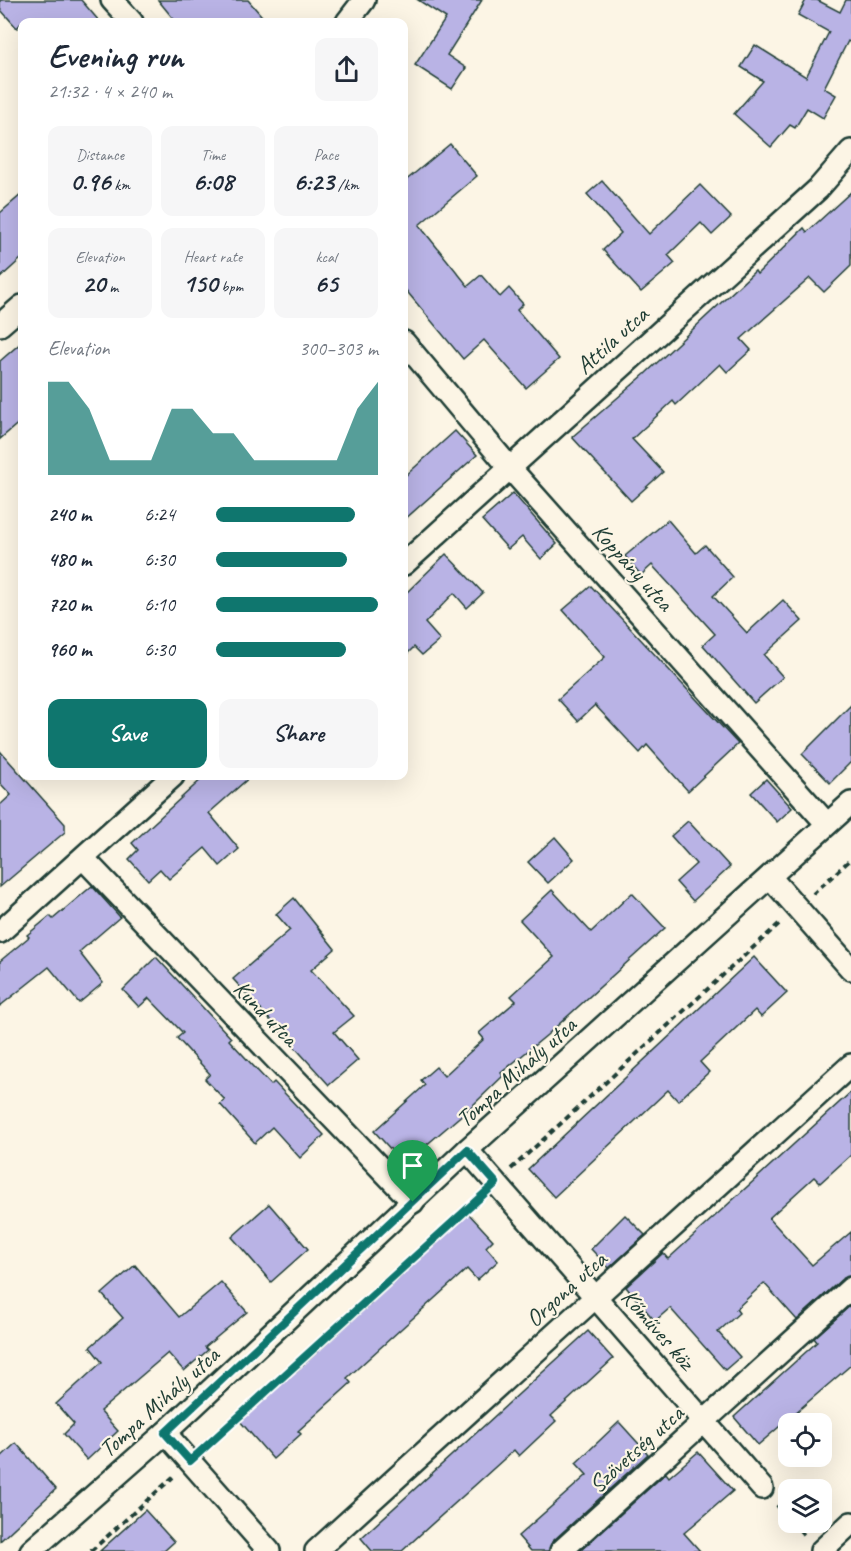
<!DOCTYPE html>
<meta charset="utf-8">
<style>
:root{--surface:#fff;--page:#f6f6f7;--text:#1f2937;--muted:#747a83;--accent:#0f766e}
body{margin:0;font-family:Caveat,sans-serif;background:var(--page);color:var(--text);height:100vh;display:flex;flex-direction:column;font-size:22px;white-space:nowrap}
*{box-sizing:border-box;margin:0}
p{font-size:20px;color:var(--muted)}
.icon{flex:none;width:33px;height:33px;fill:none;stroke:currentColor;stroke-width:2;stroke-linecap:round;stroke-linejoin:round}
.map{position:relative;flex:1;overflow:hidden}
.panel{position:absolute;left:18px;top:18px;width:390px;height:762px;display:flex;flex-direction:column;background:var(--surface);border-radius:12px;box-shadow:0 6px 24px #0002}
.panel>*{flex:none}
.fabs{position:absolute;left:778px;top:1413px;display:grid;gap:12px}
.fabs a{display:grid;place-items:center;width:54px;height:54px;border-radius:12px;background:var(--surface);box-shadow:0 6px 24px #0002;font-size:30px}
.pin{position:absolute;display:grid;place-items:center;width:51px;height:51px;color:#fff;margin:-62px -26px;border-radius:50% 50% 50% 0;rotate:-45deg;box-shadow:0 0 6px #0007}
.pin .icon{rotate:45deg}
.round{display:grid;place-items:center;flex:none;width:63px;height:63px;border-radius:12px;background:var(--page)}
.overview{display:flex;align-items:center;justify-content:space-between;height:102px;padding:0 30px}
h1{font-size:33px;font-weight:600;line-height:45px}
.stats{display:grid;grid-template-columns:repeat(3,1fr);gap:9px;height:102px;padding:6px 30px}
.stats div{display:grid;align-content:center;border-radius:12px;background:var(--page);text-align:center}
.stats b{font-size:26px;font-weight:600}
.stats small{font-size:16px;font-weight:400}
.stats p{font-size:16px}
.chart{height:168px;padding:12px 30px}
.chart p{display:flex;justify-content:space-between}
.chart svg{width:100%;height:108px;margin-top:6px;fill:var(--accent);opacity:.7}
.action{display:flex;gap:12px;margin-top:auto;padding:12px 30px}
.action a{flex:1;height:69px;border-radius:12px;background:var(--accent);color:#fff;font-size:24px;font-weight:600;line-height:69px;text-align:center}
.action a+a{background:var(--page);color:var(--text)}
ul{padding:0 30px;list-style:none;font-size:20px}
li{display:grid;grid-template-columns:96px 72px 1fr;align-items:center;height:45px}
li i{height:15px;border-radius:8px;background:var(--accent)}
.map>svg:first-child{display:block}
.building{fill:#b9b3e5;stroke:#1f3d34;stroke-width:1.5}
.lines{fill:none;stroke-linecap:round;stroke-linejoin:round}
.minor-casing{stroke:#1f3d34;stroke-width:26}
.path{stroke:#1f3d34;stroke-width:4;stroke-dasharray:6 4.5;stroke-linecap:butt}
.minor{stroke:#fcf5e5;stroke-width:21}
.route-casing{stroke:#fff;stroke-width:12}
.route{stroke:#0f766e;stroke-width:8}
.labels{text-anchor:middle;stroke-width:4.5;stroke-linejoin:round;paint-order:stroke}
.street-label{font-size:24px;fill:#1f3d34;stroke:#fcf5e5}
</style>
<div class="map">
<svg width="851" height="1551" viewBox="0 0 851 1551">
<rect width="100%" height="100%" fill="#fcf5e5"/>
<filter id="ink" filterUnits="userSpaceOnUse"><feTurbulence type="fractalNoise" baseFrequency=".0167" numOctaves="2"/><feDisplacementMap in="SourceGraphic" scale="12" xChannelSelector="R" yChannelSelector="G"/><feConvolveMatrix kernelMatrix="1 2 1 2 8 2 1 2 1" color-interpolation-filters="sRGB"/></filter>
<g filter="url(#ink)">
<g class="building">
<path d="M0 0H81L100 22H22L17 28 0 9Z"/>
<path d="M158 0H248L267 22H176Z"/>
<path d="M418 0H482L447 55 466 68 452 89 415 65 446 18Z"/>
<path d="M806 0H817L840 12 846 0H851V43L848 41 824 88 836 95 823 118 807 108 795 128 790 125 771 147 734 114 763 81 741 67 755 45 806 77 829 32 798 15Z"/>
<path d="M450 144 477 176 419 225 468 286 481 275 500 297 509 288 523 304 517 310 559 359 526 388 484 340 463 359 404 288V182Z"/>
<path d="M602 181 649 234 700 185 731 217 712 235 701 223 668 255 675 263 641 292 603 250 621 233 587 194Z"/>
<path d="M851 192V266L824 292 810 278 741 339 751 350 727 372 720 364 676 405 673 401 632 439 663 472 631 501 572 437 645 374 755 271 757 274 804 228 807 232Z"/>
<path d="M22 194V258L0 278V213Z"/>
<path d="M22 342V420L0 439V361Z"/>
<path d="M455 431 477 455 404 520V477Z"/>
<path d="M513 493 557 544 541 559 522 537 508 549 482 520Z"/>
<path d="M668 520 696 553 705 545 733 577 713 596 747 633 783 600 802 621 764 655 783 677 754 703 703 645 715 634 652 565 641 575 625 556Z"/>
<path d="M446 554 483 593 467 608 454 593 425 623 440 640 422 655 414 647 404 657V595Z"/>
<path d="M591 586 738 744 688 791 647 745 640 753 595 705 578 721 558 699 605 657 563 610Z"/>
<path d="M851 705V762L830 783 802 754Z"/>
<path d="M0 751 65 824V832L0 887V805L11 795 0 783Z"/>
<path d="M205 776H251L209 813 239 849 220 866 205 848 169 879 160 869 148 880 129 859 138 850 132 843Z"/>
<path d="M766 779 792 808 777 822 751 793Z"/>
<path d="M688 821 730 867 693 901 676 882 696 864 671 836Z"/>
<path d="M555 837 574 859 548 883 528 862Z"/>
<path d="M92 886 120 917 79 952 103 983 79 1003 49 967 0 1006V961L29 937 27 935 50 916 53 919Z"/>
<path d="M552 890 591 932 632 893 665 928 547 1035 501 1073 503 1076 471 1107 404 1164 374 1131 425 1085 421 1080 436 1067 444 1076 484 1039 479 1033 516 1001 511 996 554 957 520 920Z"/>
<path d="M294 898 335 949 311 970 354 1016 334 1032 358 1060 329 1085 233 979 290 930 276 914Z"/>
<path d="M156 957 231 1038 229 1040 271 1085 274 1082 324 1135 300 1158 272 1127 255 1143 220 1104 225 1100 205 1079 210 1074 177 1038 183 1033 149 998 139 1007 123 990Z"/>
<path d="M754 957 787 993 761 1017 755 1010 700 1062 709 1072 678 1101 668 1090 554 1197 528 1169Z"/>
<path d="M851 1092V1155L820 1183 814 1177 769 1218 812 1265 851 1232V1276L842 1279 797 1320 764 1283 736 1309 739 1313 718 1332 740 1357 725 1370 670 1308 655 1321 626 1287 663 1253 668 1259Z"/>
<path d="M269 1204 308 1249 271 1282 232 1237Z"/>
<path d="M468 1213 493 1240 486 1247 498 1261 477 1280 467 1269 347 1378 351 1383 298 1431 301 1434 273 1459 239 1420 294 1368 296 1371Z"/>
<path d="M625 1215 645 1235 609 1268 591 1249Z"/>
<path d="M135 1265 179 1317 221 1282 247 1312 205 1347 208 1350 184 1371 168 1353 100 1411 118 1431 87 1460 64 1434 74 1424 56 1404 102 1362 90 1347 123 1318 102 1294Z"/>
<path d="M851 1305V1365L758 1445 734 1417 817 1342 814 1338Z"/>
<path d="M588 1331 613 1359 551 1416 556 1421 519 1456 514 1450 402 1551H372L361 1538Z"/>
<path d="M619 1422 648 1454 552 1542 549 1551H531L518 1536 587 1475 576 1463Z"/>
<path d="M16 1443 56 1489 0 1541V1458Z"/>
<path d="M698 1452 733 1491 684 1533 700 1551H580L666 1473 669 1477Z"/>
<path d="M145 1510 174 1542 164 1551H100Z"/>
</g>
<g class="lines">
<g class="minor-casing">
<g id="minor">
<path d="M112 0 132 22"/>
<path d="M347 22 364 0"/>
<path d="M0 325 22 306"/>
<path d="M404 342 509 467 827 824"/>
<path d="M404 564 818 189 851 151"/>
<path d="M83 858 413 1202"/>
<path d="M770 877 851 969"/>
<path d="M0 932 173 776"/>
<path d="M467 1150 762 1488"/>
<path d="M165 1433 269 1551"/>
<path d="M31 1551 165 1433 467 1150 851 803"/>
<path d="M316 1551 851 1065"/>
<path d="M561 1551 851 1288"/>
<path d="M821 1551 851 1523"/>
</g>
</g>
<g class="path">
<path d="M813 894 851 859"/>
<path d="M511 1169 780 923"/>
<path d="M207 1446 479 1198"/>
<path d="M777 1505 789 1519"/>
<path d="M793 1522 804 1535"/>
<path d="M91 1551 173 1477"/>
</g>
<use href="#minor" class="minor"/>
</g>
</g>
<g class="lines" filter="url(#ink)">
<g class="route-casing">
<path id="route" d="M467 1150 496 1183 190 1461 165 1433Z"/>
</g>
<use href="#route" class="route"/>
</g>
<g class="labels">
<g class="street-label">
<text transform="translate(612 340) rotate(-42)" y="8">Attila utca</text>
<text transform="translate(633 567) rotate(48)" y="8">Koppány utca</text>
<text transform="translate(266 1013) rotate(46)" y="8">Kund utca</text>
<text transform="translate(516 1072) rotate(-42)" y="8">Tompa Mihály utca</text>
<text transform="translate(566 1289) rotate(-42)" y="8">Orgona utca</text>
<text transform="translate(658 1329) rotate(49)" y="8">Kőműves köz</text>
<text transform="translate(159 1402) rotate(-42)" y="8">Tompa Mihály utca</text>
<text transform="translate(636 1449) rotate(-42)" y="8">Szövetség utca</text>
</g>
</g>
</svg>
<div class="fabs">
<a><svg class="icon" aria-label="locate" viewBox="0 0 24 24"><circle cx="12" cy="12" r="6"/><path d="M12 2v4M12 18v4M2 12h4M18 12h4"/></svg></a>
<a><svg class="icon" aria-label="layers" viewBox="0 0 24 24"><path d="M12 4l9 5-9 5-9-5zM3 14l9 5 9-5"/></svg></a>
</div>
<div class="pin" style="left:413px;top:1202px;background:#1e9e55"><svg class="icon" aria-label="arrive" viewBox="0 0 24 24"><path d="M6 21V4h12l-3 4 3 4H6"/></svg></div>
<section class="panel">
<div class="overview"><div><h1>Evening run</h1><p>21:32 · 4 × 240 m</p></div><a class="round"><svg class="icon" aria-label="share" viewBox="0 0 24 24"><path d="M12 15V3M7 8l5-5 5 5M5 13v7h14v-7"/></svg></a></div>
<div class="stats">
<div><p>Distance</p><b>0.96<small> km</small></b></div>
<div><p>Time</p><b>6:08</b></div>
<div><p>Pace</p><b>6:23<small> /km</small></b></div>
</div>
<div class="stats">
<div><p>Elevation</p><b>20<small> m</small></b></div>
<div><p>Heart rate</p><b>150<small> bpm</small></b></div>
<div><p>kcal</p><b>65</b></div>
</div>
<div class="chart"><p><span>Elevation</span>300–303 m</p>
<svg viewBox="0 0 160 44" preserveAspectRatio="none"><path d="M0 44V6L10 6L20 17L30 38L40 38L50 38L60 17L70 17L80 27L90 27L100 38L110 38L120 38L130 38L140 38L150 17L160 6V44z"/></svg>
</div>
<ul>
<li><b>240 m</b>6:24<i style="width:86%"></i></li>
<li><b>480 m</b>6:30<i style="width:81%"></i></li>
<li><b>720 m</b>6:10<i style="width:100%"></i></li>
<li><b>960 m</b>6:30<i style="width:80%"></i></li>
</ul>
<div class="action"><a>Save</a><a>Share</a></div>
</section>
</div>
